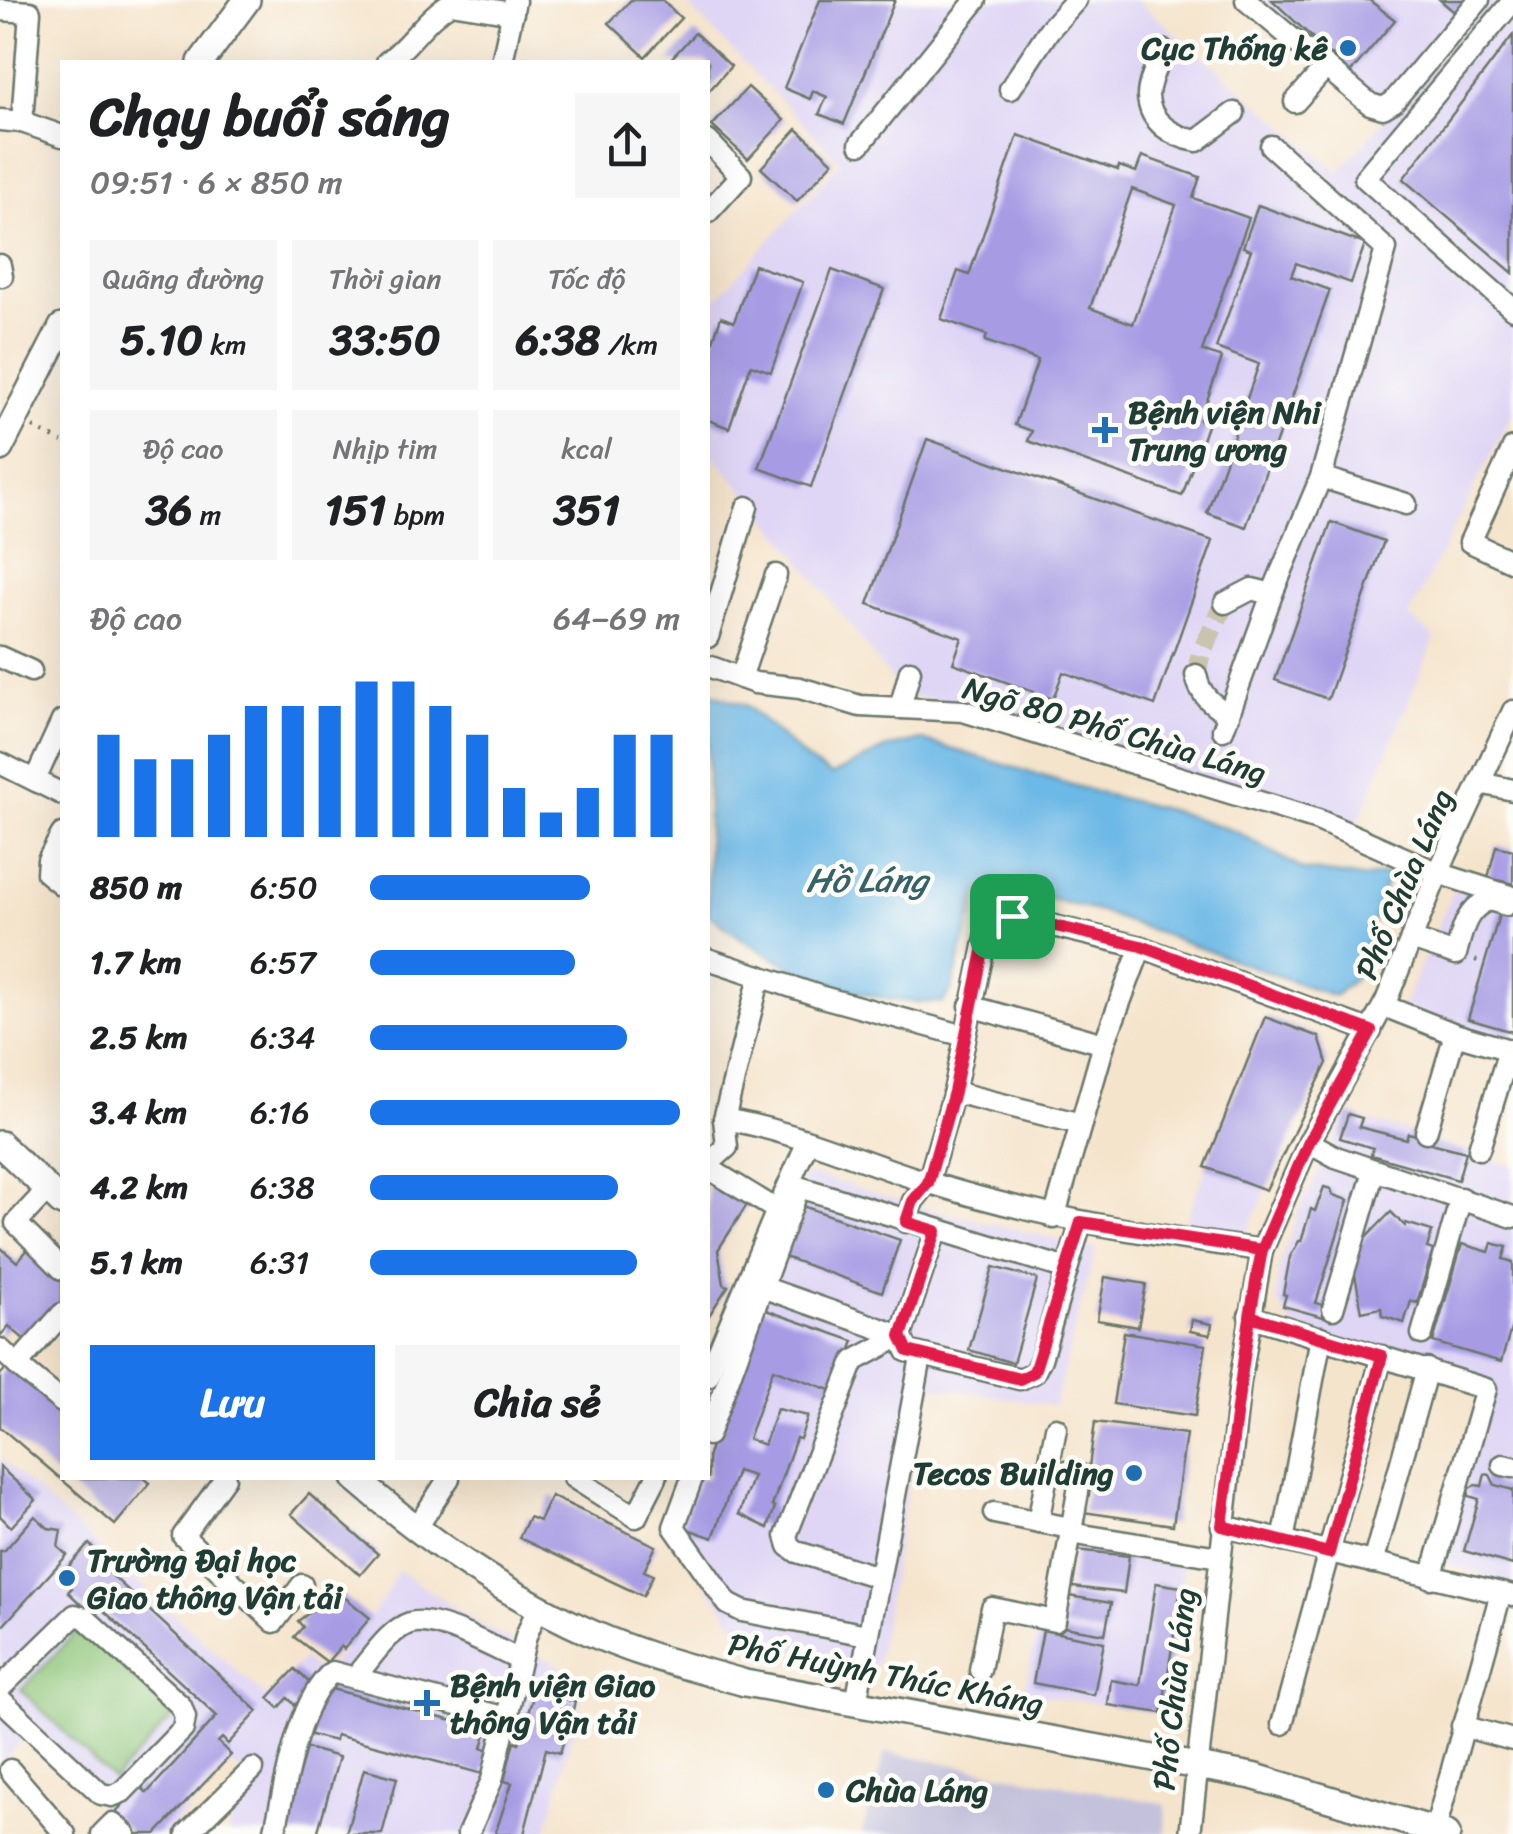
<!DOCTYPE html>
<html lang="vi">
<meta charset="utf-8">
<style>
:root{--surface:#fff;--page:#f6f6f6;--text:#202124;--muted:#757577;--accent:#1a73e8}
body{margin:0;font-family:Sriracha,sans-serif;background:var(--page);color:var(--text);height:100vh;display:flex;flex-direction:column;font-size:38px;white-space:nowrap}
*{box-sizing:border-box;margin:0}
p{font-size:32px;color:var(--muted)}
.icon{flex:none;width:55px;height:55px;fill:none;stroke:currentColor;stroke-width:2;stroke-linecap:round;stroke-linejoin:round}
.map{position:relative;flex:1;overflow:hidden}
.sheet{position:absolute;left:60px;top:60px;width:650px;height:1420px;display:flex;flex-direction:column;background:var(--surface);border-radius:0px;box-shadow:0 10px 40px #0002}
.sheet>*{flex:none}
.pin{position:absolute;display:grid;place-items:center;width:85px;height:85px;color:#fff;margin:-42px;border-radius:20px;box-shadow:0 5px 15px #0006}
.round{display:grid;place-items:center;flex:none;width:105px;height:105px;border-radius:0px;background:var(--page)}
.headline{display:flex;align-items:center;justify-content:space-between;height:170px;padding:0 30px}
h1{font-size:55px;font-weight:700;line-height:75px}
.metrics{display:grid;grid-template-columns:repeat(3,1fr);gap:15px;height:170px;padding:10px 30px}
.metrics div{display:grid;align-content:center;border-radius:0px;background:var(--page);text-align:center}
.metrics b{font-size:42px;font-weight:700}
.metrics small{font-size:28px;font-weight:400}
.metrics p{font-size:28px}
.chart{height:280px;padding:20px 30px}
.chart p{display:flex;justify-content:space-between}
.chart svg{width:100%;height:180px;margin-top:10px;stroke:var(--accent);stroke-width:6}
.button{display:flex;gap:20px;margin-top:auto;padding:20px 30px}
.button a{flex:1;height:115px;border-radius:0px;background:var(--accent);color:#fff;font-size:40px;font-weight:700;line-height:115px;text-align:center}
.button a+a{background:var(--page);color:var(--text)}
ul{padding:0 30px;list-style:none;font-size:32px}
li{display:grid;grid-template-columns:160px 120px 1fr;align-items:center;height:75px}
li i{height:25px;border-radius:12px;background:var(--accent)}
.map>svg:first-child{display:block}
.built{fill:#dfd5f5}
.industrial{fill:#c3c1db}
.green{fill:#8dc578;stroke:#568156;stroke-width:2.5}
.water{fill:#6cb8e6;stroke:#467a8d;stroke-width:2.5}
.building{fill:#a79ce4;fill-rule:evenodd}
.lines{fill:none;stroke-linecap:round;stroke-linejoin:round}
.minor-tunnel{stroke:#cac3ae;stroke-width:20;stroke-dasharray:20 10;stroke-linecap:butt}
.minor-casing{stroke:#6a7769;stroke-width:25}
.major-casing{stroke:#6a7769;stroke-width:30}
.path{stroke:#6a7769;stroke-width:4;stroke-dasharray:2.5 8;stroke-linecap:butt}
.minor{stroke:#fff;stroke-width:20}
.major{stroke:#fff;stroke-width:25}
.route-casing{stroke:#fff;stroke-width:20}
.route{stroke:#e11d48;stroke-width:12}
.poi-dot{fill:#1f6fb2;stroke:#fdfcf7;stroke-width:4}
.labels{text-anchor:middle;stroke-width:9;stroke-linejoin:round;paint-order:stroke}
.poi-label{font-size:32px;font-weight:bold;fill:#1f3d34;stroke:#fdfcf7;text-anchor:start}
.street-label{font-size:32px;fill:#1f3d34;stroke:#fdfcf7}
.water-label{font-size:35px;font-style:italic;fill:#366269;stroke:#fdfcf7}
</style>
<div class="map">
<svg width="1513" height="1834" viewBox="0 0 1513 1834">
<rect width="100%" height="100%" fill="#fdfcf7"/>
<filter id="ink" filterUnits="userSpaceOnUse"><feTurbulence type="fractalNoise" baseFrequency=".01" numOctaves="2"/><feDisplacementMap in="SourceGraphic" scale="20" xChannelSelector="R" yChannelSelector="G"/><feConvolveMatrix kernelMatrix="1 2 1 2 8 2 1 2 1" color-interpolation-filters="sRGB"/></filter>
<filter id="wash" filterUnits="userSpaceOnUse"><feTurbulence type="fractalNoise" baseFrequency=".0048" numOctaves="4" result="noise"/><feDisplacementMap in="SourceGraphic" scale="40" xChannelSelector="R" yChannelSelector="G"/><feGaussianBlur stdDeviation="2.25" result="paint"/><feColorMatrix in="noise" values="0 0 0 0 0 0 0 0 0 0 0 0 0 0 0 0 0 1.4 0 .05"/><feComposite in="paint" operator="in"/></filter>
<g filter="url(#wash)">
<rect width="100%" height="100%" fill="#f5e4cc"/>
<g class="built">
<path d="M683 0H1136L1339 172 1487 0H1513V411L1409 616 1435 638 1356 827 958 703 904 695 890 678 786 541 708 449V308L841 162Z"/>
<path d="M1253 0H1473L1381 102Z"/>
<path d="M1457 882 1513 900V1046L1403 1007Z"/>
<path d="M1265 1017 1319 1037 1327 1063 1243 1241 1183 1227Z"/>
<path d="M1348 1114 1513 1166V1586L1441 1561 1491 1387 1292 1325 1276 1299 1279 1265 1300 1209Z"/>
<path d="M809 1174 929 1209 1096 1249 1054 1406 926 1385 876 1666 747 1640 664 1526 682 1478H708V1410L789 1193Z"/>
<path d="M0 1458 267 1698 303 1659 323 1675 383 1600 398 1570 474 1621 586 1680 546 1834H228L234 1812 228 1807 245 1773 231 1765 166 1834H131L25 1738 0 1762Z"/>
<path d="M1076 1542 1184 1556 1162 1713 1023 1692 1040 1624 1059 1629Z"/>
</g>
<path class="industrial" d="M885 1752 1166 1804 1165 1834H862Z"/>
<path class="green" d="M82 1626 174 1716 113 1780 21 1690Z"/>
<path class="water" d="M708 692 747 706 807 760 832 775 887 748 922 740 1099 793 1176 812 1237 832 1304 870 1363 878 1389 873 1355 978 1334 996 1101 912 994 885 978 895 951 991 943 1002C857 1006 775 966 708 914Z"/>
<g id="blocks">
<g class="building">
<path d="M631 0H662L681 18 645 57 609 23Z"/>
<path d="M820 0H895L844 124 819 114 827 97 813 91 810 99 784 88Z"/>
<path d="M1272 0H1369L1395 20 1350 73Z"/>
<path d="M1440 0H1471L1458 15Z"/>
<path d="M695 33 731 66 708 92V62H668Z"/>
<path d="M1513 35V273L1403 179Z"/>
<path d="M748 87 784 120 748 159 712 126Z"/>
<path d="M797 129 833 162 797 201 761 168Z"/>
<path d="M1018 135 1118 170 1119 166 1136 172 1142 156 1200 177 1193 198 1249 218 1202 351 1222 358 1200 420 1208 423 1182 496 1028 441 1032 431 1015 425 1038 360 985 341 987 335 941 319 958 271 969 275ZM1132 189 1176 205 1133 324 1090 308Z"/>
<path d="M1258 205 1365 244 1351 283 1296 263 1291 276 1330 290 1246 527 1207 513 1259 364 1216 348 1251 250 1243 247Z"/>
<path d="M754 265 803 282 771 372 751 365 729 428 708 420V355L721 317 734 322Z"/>
<path d="M832 270 884 289 811 487 759 468Z"/>
<path d="M927 439 1213 541 1155 705 1063 672 1053 699 953 663 962 638 868 604Z"/>
<path d="M1331 522 1384 541 1328 699 1275 680Z"/>
<path d="M1496 846 1513 850V884L1488 878Z"/>
<path d="M1501 909 1513 912V1032L1468 1019Z"/>
<path d="M1265 1017 1319 1037 1327 1063 1266 1190 1205 1167Z"/>
<path d="M1348 1114 1362 1118 1359 1127 1406 1139 1408 1133 1424 1137 1423 1141 1466 1152 1458 1180 1371 1155 1373 1148 1340 1138Z"/>
<path d="M708 1177 748 1203 718 1250 724 1284 728 1286 708 1317Z"/>
<path d="M1324 1187 1331 1189 1333 1195 1348 1200 1316 1303 1326 1306 1323 1317 1283 1306 1286 1295 1283 1294 1290 1257 1299 1241H1301L1311 1209 1315 1211Z"/>
<path d="M797 1204 900 1240 882 1292 779 1255Z"/>
<path d="M1391 1212 1405 1226 1406 1223 1432 1231 1427 1248 1433 1250 1417 1303 1411 1301 1404 1323 1382 1316 1381 1308 1362 1312 1352 1258 1353 1251Z"/>
<path d="M1492 1243 1507 1247 1503 1259 1513 1262V1322L1501 1362 1433 1342 1462 1244 1489 1252Z"/>
<path d="M0 1247 17 1262 30 1247 62 1275V1301L27 1342 9 1326 0 1336Z"/>
<path d="M993 1267 1037 1279 1013 1363 969 1350Z"/>
<path d="M1105 1277 1146 1284 1138 1327 1097 1320Z"/>
<path d="M760 1308 854 1341 836 1392 773 1369 748 1439 764 1445 777 1409 808 1416 800 1439 796 1438 772 1506 775 1507 768 1528 739 1514 753 1476 737 1471 713 1538 682 1527 700 1478H708V1455Z"/>
<path d="M1192 1320 1212 1324 1210 1335 1190 1331Z"/>
<path d="M1124 1332 1206 1345 1195 1416 1113 1404Z"/>
<path d="M10 1364 62 1408V1478H144L150 1483 115 1525 0 1427V1375Z"/>
<path d="M1095 1422 1186 1434 1173 1525 1083 1512Z"/>
<path d="M0 1467 36 1500 11 1527 0 1516Z"/>
<path d="M1485 1474 1490 1475 1495 1485 1513 1490V1565L1464 1551 1479 1499 1469 1496 1468 1489 1475 1485 1482 1486Z"/>
<path d="M309 1494 378 1554 360 1575 291 1514Z"/>
<path d="M551 1496 656 1546 644 1571 653 1575 643 1596 519 1538 529 1517 539 1521Z"/>
<path d="M35 1516 48 1528 61 1530 58 1547 67 1555 0 1629V1551H4Z"/>
<path d="M89 1544 110 1564 105 1569 258 1711 228 1744 222 1738 218 1742 231 1755 156 1834H133L113 1815 140 1786 147 1793 217 1716 101 1608 93 1616 68 1592 72 1588 60 1576Z"/>
<path d="M1077 1550 1129 1556 1124 1593 1072 1587Z"/>
<path d="M1156 1583 1181 1587 1162 1713 1108 1705 1111 1680 1140 1685Z"/>
<path d="M338 1592 370 1618 344 1649 341 1646 327 1662 294 1637 303 1627 298 1621 321 1604 327 1608Z"/>
<path d="M1069 1596 1111 1603 1105 1634 1064 1627Z"/>
<path d="M1043 1630 1104 1642 1094 1695 1033 1683Z"/>
<path d="M295 1669 313 1686 295 1705 288 1698 279 1708 268 1698Z"/>
<path d="M320 1686 487 1730 482 1748 490 1750 483 1774 336 1735 335 1741 307 1734Z"/>
<path d="M535 1690 575 1702 560 1753 546 1749 524 1834H495L512 1783 504 1781 514 1741 519 1743Z"/>
<path d="M306 1748 339 1757 317 1834H282Z"/>
<path d="M364 1769 397 1778 382 1834H346Z"/>
</g>
</g>
</g>
<g filter="url(#ink)">
<use href="#blocks" fill-opacity="0" stroke="#6a7769" stroke-width="2.5"/>
<g class="lines">
<path class="minor-tunnel" d="M1196 675 1201 653 1225 603"/>
<g class="minor-casing">
<g id="minor">
<path d="M1246 0 1370 104 1383 108 1393 102 1479 0"/>
<path d="M1513 1 1365 178 1513 309"/>
<path d="M0 10 30 12 22 122"/>
<path d="M1162 50C1158 63 1148 82 1148 96 1149 123 1174 137 1197 141L1234 113"/>
<path d="M387 62C411 45 425 18 451 3L513 13"/>
<path d="M502 62 515 1"/>
<path d="M1010 89 1049 30 1076 0"/>
<path d="M1295 102 1326 67"/>
<path d="M0 120 22 122 62 136"/>
<path d="M708 141 741 176 708 212"/>
<path d="M860 144 976 0"/>
<path d="M0 265 2 276"/>
<path d="M1513 448 1470 542 1513 562"/>
<path d="M1321 477 1406 504"/>
<path d="M1225 603 1252 589 1272 594"/>
<path d="M708 637 747 507"/>
<path d="M0 657 31 671"/>
<path d="M708 666 755 683 800 688 860 706 963 711 1318 820 1438 873 1513 897"/>
<path d="M1196 675C1200 696 1212 704 1229 715"/>
<path d="M741 678 776 575"/>
<path d="M900 708 910 671"/>
<path d="M1223 730 1272 594 1321 477 1386 249 1271 146"/>
<path d="M0 763 62 794"/>
<path d="M35 780 62 721"/>
<path d="M1480 783 1513 790"/>
<path d="M62 834 48 860 47 873 62 885"/>
<path d="M1411 939 1456 954C1462 932 1465 909 1489 900L1506 905"/>
<path d="M708 959 822 997 965 1036"/>
<path d="M970 1006 1104 1044"/>
<path d="M1384 1006 1455 1034 1513 1051"/>
<path d="M954 1092 1081 1124"/>
<path d="M724 1119C795 1131 859 1161 927 1182 1036 1217 1149 1235 1262 1250"/>
<path d="M1426 1132 1455 1034"/>
<path d="M1309 1142 1336 1157 1513 1217"/>
<path d="M1479 1149 1509 1050"/>
<path d="M708 1164 727 1147 724 1119 760 976"/>
<path d="M708 1168 777 1210 708 1376"/>
<path d="M48 1189 16 1223 62 1269"/>
<path d="M784 1195 808 1141"/>
<path d="M1054 1218 1104 1044 1141 947"/>
<path d="M906 1222 913 1201 928 1183 954 1092 987 933 996 916H1012L1141 947 1371 1031"/>
<path d="M936 1231 901 1336 907 1351 1020 1379 1034 1373 1041 1359 1081 1222"/>
<path d="M762 1287 901 1336"/>
<path d="M1333 1309 1374 1171"/>
<path d="M1249 1316 1486 1389 1431 1578"/>
<path d="M1422 1334 1461 1198"/>
<path d="M0 1349 17 1365 62 1314"/>
<path d="M17 1365 62 1402"/>
<path d="M708 1435 799 1187 1067 1269"/>
<path d="M1503 1465 1513 1467"/>
<path d="M225 1478 183 1536 274 1622 302 1585"/>
<path d="M574 1478 636 1517 656 1478"/>
<path d="M692 1478 674 1527 728 1604 742 1611 867 1635"/>
<path d="M994 1513 1065 1527 1070 1533 1219 1557"/>
<path d="M1038 1522 1056 1428"/>
<path d="M1222 1526 1513 1596"/>
<path d="M416 1529 449 1478"/>
<path d="M1283 1541 1321 1337"/>
<path d="M1373 1563 1427 1369"/>
<path d="M878 1577 797 1552 789 1546 786 1536 854 1361 901 1336"/>
<path d="M980 1670 992 1608 1055 1621 1081 1475 1053 1470"/>
<path d="M354 1678C369 1662 388 1630 410 1623 436 1615 495 1649 520 1660"/>
<path d="M0 1688 75 1615 85 1618 181 1706 185 1717 183 1729 122 1792 112 1796 101 1794 0 1699"/>
<path d="M856 1703 921 1357"/>
<path d="M1282 1724 1382 1356"/>
<path d="M1462 1726 1513 1740"/>
<path d="M10 1770 65 1834"/>
<path d="M1435 1830 1501 1593"/>
<path d="M102 1834 113 1823 125 1834"/>
<path d="M187 1834 253 1769"/>
<path d="M274 1834C286 1786 295 1706 332 1672L506 1718"/>
<path d="M468 1834 492 1780 526 1636 538 1607"/>
<path d="M1190 1834 1240 1382 1262 1250 1309 1142 1386 1001 1438 873 1513 711"/>
</g>
</g>
<g class="major-casing">
<g id="major">
<path d="M201 62 247 0"/>
<path d="M0 448 62 327"/>
<path d="M0 1144 62 1203"/>
<path d="M355 1478C427 1541 503 1594 591 1633 640 1655 693 1668 745 1683L1252 1776 1447 1834"/>
</g>
</g>
<g class="path">
<path d="M33 427 62 442"/>
<path d="M1475 960 1485 963"/>
</g>
<use href="#minor" class="minor"/>
<use href="#major" class="major"/>
</g>
</g>
<g class="lines" filter="url(#ink)">
<g class="route-casing">
<path id="route" d="M1012 916H996L987 932 954 1092 928 1183 913 1201 906 1222 936 1231 901 1336 908 1351 1020 1379 1034 1372 1081 1222 1262 1250C1244 1341 1234 1434 1222 1526L1329 1553 1382 1356 1250 1316 1262 1250 1309 1142 1371 1031 1141 946 1012 916"/>
</g>
<use href="#route" class="route"/>
</g>
<g class="poi-dot">
<circle cx="1348" cy="48" r="10"/>
<path d="M1100 415h10v10h10v10h-10v10h-10v-10h-10v-10h10z"/>
<circle cx="1134" cy="1473" r="10"/>
<circle cx="67" cy="1578" r="10"/>
<path d="M422 1688h10v10h10v10h-10v10h-10v-10h-10v-10h10z"/>
<circle cx="826" cy="1790" r="10"/>
</g>
<g class="labels">
<g class="poi-label">
<text x="1328" y="59" text-anchor="end">Cục Thống kê</text>
<text x="1128" y="423">Bệnh viện Nhi<tspan x="1128" dy="37">Trung ương</tspan></text>
<text x="1114" y="1484" text-anchor="end">Tecos Building</text>
<text x="87" y="1571">Trường Đại học<tspan x="87" dy="37">Giao thông Vận tải</tspan></text>
<text x="450" y="1696">Bệnh viện Giao<tspan x="450" dy="37">thông Vận tải</tspan></text>
<text x="846" y="1801">Chùa Láng</text>
</g>
<g class="street-label">
<text transform="translate(1115 730) rotate(16)" y="11">Ngõ 80 Phố Chùa Láng</text>
<text transform="translate(1404 884) rotate(-67)" y="11">Phố Chùa Láng</text>
<text transform="translate(886 1674) rotate(11)" y="11">Phố Huỳnh Thúc Kháng</text>
<text transform="translate(1174 1689) rotate(-84)" y="11">Phố Chùa Láng</text>
</g>
<g class="water-label">
<text x="867" y="892">Hồ Láng</text>
</g>
</g>
</svg>
<div class="pin" style="left:1012px;top:916px;background:#1e9e55"><svg class="icon" aria-label="arrive" viewBox="0 0 24 24"><path d="M6 21V4h12l-3 4 3 4H6"/></svg></div>
<section class="sheet">
<div class="headline"><div><h1>Chạy buổi sáng</h1><p>09:51 · 6 × 850 m</p></div><a class="round"><svg class="icon" aria-label="share" viewBox="0 0 24 24"><path d="M12 15V3M7 8l5-5 5 5M5 13v7h14v-7"/></svg></a></div>
<div class="metrics">
<div><p>Quãng đường</p><b>5.10<small> km</small></b></div>
<div><p>Thời gian</p><b>33:50</b></div>
<div><p>Tốc độ</p><b>6:38<small> /km</small></b></div>
</div>
<div class="metrics">
<div><p>Độ cao</p><b>36<small> m</small></b></div>
<div><p>Nhịp tim</p><b>151<small> bpm</small></b></div>
<div><p>kcal</p><b>351</b></div>
</div>
<div class="chart"><p><span>Độ cao</span>64–69 m</p>
<svg viewBox="0 0 160 44" preserveAspectRatio="none"><path d="M5 44V19M15 44V25M25 44V25M35 44V19M45 44V12M55 44V12M65 44V12M75 44V6M85 44V6M95 44V12M105 44V19M115 44V32M125 44V38M135 44V32M145 44V19M155 44V19"/></svg>
</div>
<ul>
<li><b>850 m</b>6:50<i style="width:71%"></i></li>
<li><b>1.7 km</b>6:57<i style="width:66%"></i></li>
<li><b>2.5 km</b>6:34<i style="width:83%"></i></li>
<li><b>3.4 km</b>6:16<i style="width:100%"></i></li>
<li><b>4.2 km</b>6:38<i style="width:80%"></i></li>
<li><b>5.1 km</b>6:31<i style="width:86%"></i></li>
</ul>
<div class="button"><a>Lưu</a><a>Chia sẻ</a></div>
</section>
</div>
